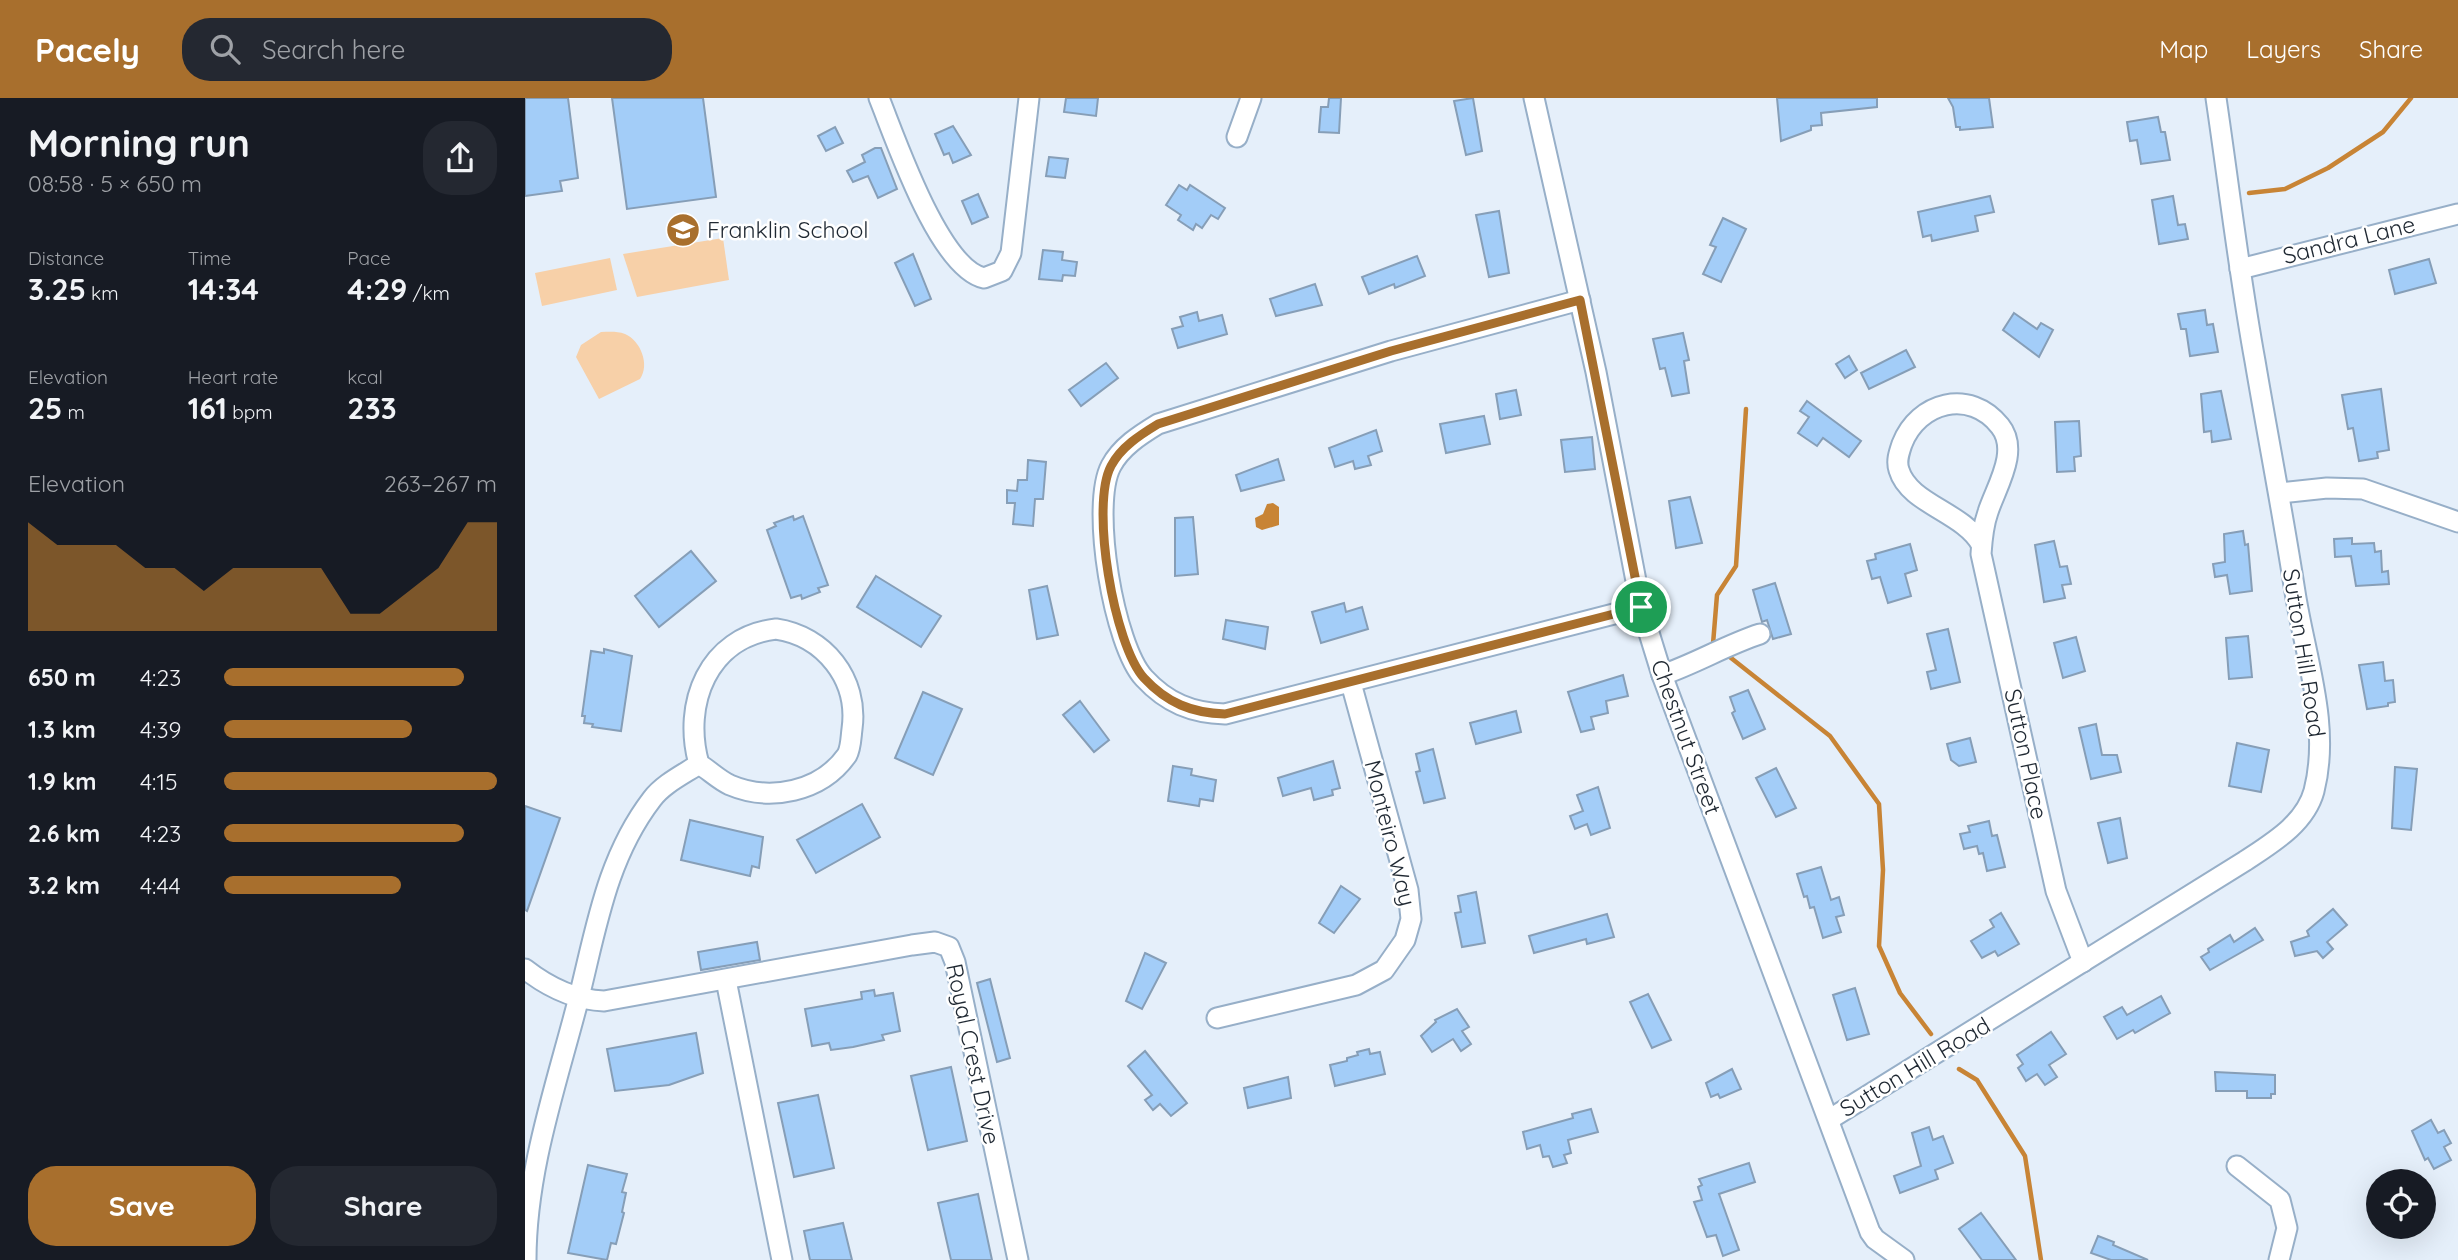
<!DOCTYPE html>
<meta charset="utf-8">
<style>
:root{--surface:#171b24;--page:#242831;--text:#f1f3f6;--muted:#9ea1a6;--accent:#a86f2d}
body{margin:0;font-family:Quicksand,sans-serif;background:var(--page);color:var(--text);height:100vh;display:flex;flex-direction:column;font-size:26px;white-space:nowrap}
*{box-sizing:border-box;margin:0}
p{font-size:23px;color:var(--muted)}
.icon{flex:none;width:38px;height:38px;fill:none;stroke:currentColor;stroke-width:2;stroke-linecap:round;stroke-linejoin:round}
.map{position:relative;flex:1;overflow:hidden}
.sheet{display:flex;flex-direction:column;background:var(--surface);width:525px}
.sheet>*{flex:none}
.buttons{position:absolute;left:1841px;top:1071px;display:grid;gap:14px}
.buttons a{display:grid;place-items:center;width:70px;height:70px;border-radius:50%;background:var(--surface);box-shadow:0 7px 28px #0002;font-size:35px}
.pin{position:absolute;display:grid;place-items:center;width:60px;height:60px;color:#fff;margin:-30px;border:4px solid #fff;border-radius:50%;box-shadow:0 2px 7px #0007}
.round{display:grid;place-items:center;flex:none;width:74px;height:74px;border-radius:28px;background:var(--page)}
.overview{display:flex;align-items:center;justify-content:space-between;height:119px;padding:0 28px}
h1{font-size:38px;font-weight:700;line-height:52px}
.figures{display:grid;grid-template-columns:repeat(3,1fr);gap:10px;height:119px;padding:7px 28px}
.figures div{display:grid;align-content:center}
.figures b{font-size:30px;font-weight:700}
.figures small{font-size:19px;font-weight:400}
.figures p{font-size:19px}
.chart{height:196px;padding:14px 28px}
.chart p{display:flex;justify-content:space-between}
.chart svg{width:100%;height:126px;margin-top:7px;fill:var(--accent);opacity:.7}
.cta{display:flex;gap:14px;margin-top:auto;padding:14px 28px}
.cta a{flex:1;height:80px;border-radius:28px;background:var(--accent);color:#fff;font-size:28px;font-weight:700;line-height:80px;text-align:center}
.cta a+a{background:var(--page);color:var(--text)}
ul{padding:0 28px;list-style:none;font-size:23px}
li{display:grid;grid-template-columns:112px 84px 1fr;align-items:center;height:52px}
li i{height:18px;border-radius:9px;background:var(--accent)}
header{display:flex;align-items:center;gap:42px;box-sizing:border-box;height:98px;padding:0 35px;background:var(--accent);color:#fff}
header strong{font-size:33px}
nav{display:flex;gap:38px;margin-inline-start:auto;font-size:24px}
.search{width:490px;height:63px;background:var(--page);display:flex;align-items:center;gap:18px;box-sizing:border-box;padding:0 24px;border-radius:28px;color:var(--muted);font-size:26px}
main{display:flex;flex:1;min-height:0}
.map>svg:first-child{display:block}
.green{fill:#f7d0a8}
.water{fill:#c88435}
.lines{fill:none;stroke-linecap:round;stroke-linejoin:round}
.stream{stroke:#c88435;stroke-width:4.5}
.building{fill:#a3cdf8;stroke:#869eb7;stroke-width:2}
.minor-casing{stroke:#97afc8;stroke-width:23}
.minor{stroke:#fff;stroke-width:19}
.route-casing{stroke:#fff;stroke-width:14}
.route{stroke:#a86f2d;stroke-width:9}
.labels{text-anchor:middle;stroke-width:5;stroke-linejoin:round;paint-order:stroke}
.poi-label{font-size:23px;fill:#1f2832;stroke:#fff;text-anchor:start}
.street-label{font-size:23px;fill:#1f2832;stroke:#fff}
</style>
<header>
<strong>Pacely</strong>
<div class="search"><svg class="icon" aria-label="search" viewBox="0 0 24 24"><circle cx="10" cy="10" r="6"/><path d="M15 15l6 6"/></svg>Search here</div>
<nav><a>Map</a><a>Layers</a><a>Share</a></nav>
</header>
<main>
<section class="sheet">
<div class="overview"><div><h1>Morning run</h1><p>08:58 · 5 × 650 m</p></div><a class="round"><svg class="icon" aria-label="share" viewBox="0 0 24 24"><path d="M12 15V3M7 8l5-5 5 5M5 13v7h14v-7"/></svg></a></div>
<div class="figures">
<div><p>Distance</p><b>3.25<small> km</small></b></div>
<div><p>Time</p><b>14:34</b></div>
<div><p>Pace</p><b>4:29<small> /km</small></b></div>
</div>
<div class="figures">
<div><p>Elevation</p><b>25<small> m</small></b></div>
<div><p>Heart rate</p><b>161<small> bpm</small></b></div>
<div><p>kcal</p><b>233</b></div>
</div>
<div class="chart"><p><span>Elevation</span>263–267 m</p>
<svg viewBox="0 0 160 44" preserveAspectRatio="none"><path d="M0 44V6L10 14L20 14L30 14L40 22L50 22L60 30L70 22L80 22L90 22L100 22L110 38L120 38L130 30L140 22L150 6L160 6V44z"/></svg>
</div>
<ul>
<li><b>650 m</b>4:23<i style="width:88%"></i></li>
<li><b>1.3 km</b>4:39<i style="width:69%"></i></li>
<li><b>1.9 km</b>4:15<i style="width:100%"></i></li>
<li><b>2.6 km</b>4:23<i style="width:88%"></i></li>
<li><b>3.2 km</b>4:44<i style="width:65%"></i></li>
</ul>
<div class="cta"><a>Save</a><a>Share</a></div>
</section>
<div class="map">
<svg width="1933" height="1162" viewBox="0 0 1933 1162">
<rect width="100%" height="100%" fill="#e5effa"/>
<g class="green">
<path d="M198 140 204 182 112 199 98 156Z"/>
<path d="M85 160 92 192 17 208 10 175Z"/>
<path d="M76 234C84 234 92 233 100 236 116 243 125 267 115 281L74 301 51 259 56 247Z"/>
</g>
<path class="water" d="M748 405 754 409V427L737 432 731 429 730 420 738 416 742 406Z"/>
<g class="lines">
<g class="stream">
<path d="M1724 95 1760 91 1803 70 1858 34 1886 0"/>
<path d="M1188 546 1192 497 1211 468 1221 311"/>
<path d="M1201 556 1305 638 1354 706 1358 772 1354 848 1375 895 1406 936"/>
<path d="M1434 971 1452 982 1500 1058 1516 1162"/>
</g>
</g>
<g class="building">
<path d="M0 0H43L53 80 35 83 37 93 0 98Z"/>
<path d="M87 0H178L191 99 102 111Z"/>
<path d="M541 0H573L571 18 539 14Z"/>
<path d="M804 0H816L814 35 794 34 796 9H803Z"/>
<path d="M948 0 957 53 941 57 929 3Z"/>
<path d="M1252 0H1352V9L1296 15 1297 27 1286 28V32L1256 43Z"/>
<path d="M1423 0H1464L1468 29 1435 32V29H1431L1428 9Z"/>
<path d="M1633 19 1636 34H1640L1645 62 1616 66 1612 42 1605 43 1602 24Z"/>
<path d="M428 28 446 57 428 65 424 55 419 57 410 36Z"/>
<path d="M310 29 318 45 301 53 293 38Z"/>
<path d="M350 50H356L372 91 353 100 343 78 328 84 322 73 340 64 337 57Z"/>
<path d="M524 59 543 61 540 80 521 78Z"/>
<path d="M654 87 662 92 665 87 700 110 693 121 686 117 677 130 671 126 668 132 653 122 656 117 641 107Z"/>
<path d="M453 96 463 119 447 126 437 103Z"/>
<path d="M1465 98 1469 114 1450 118 1453 133 1407 143 1406 137 1398 139 1393 114Z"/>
<path d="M1648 98 1653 127 1660 126 1663 141 1634 146 1627 102Z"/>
<path d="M974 113 984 175 964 179 951 117Z"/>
<path d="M1198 120 1221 131 1196 184 1178 176 1191 149 1185 147Z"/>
<path d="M518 152 538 154 537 162 552 164 550 178 538 177 537 183 514 181Z"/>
<path d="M388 156 406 201 390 208 370 165Z"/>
<path d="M892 158 900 178 870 190 869 186 844 196 837 179Z"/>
<path d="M1904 161 1911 185 1870 196 1864 172Z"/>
<path d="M790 186 797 207 751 218 745 201Z"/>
<path d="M1680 212 1682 227 1688 226 1693 254 1665 258 1661 231H1656L1653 216Z"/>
<path d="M672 214 674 223 697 217 702 236 653 250 647 231 658 228 655 219Z"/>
<path d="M1489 215 1512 231 1516 225 1528 232 1514 259 1478 232Z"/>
<path d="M1158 235 1164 262 1159 263 1164 295 1147 298 1140 270 1135 271 1128 241Z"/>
<path d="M1381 252 1390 269 1344 291 1336 275Z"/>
<path d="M1324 258 1332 272 1320 280 1311 266Z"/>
<path d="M581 265 593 280 556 308 544 292Z"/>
<path d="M1856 291 1864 352 1852 354 1853 360 1834 363 1828 330 1823 331 1817 297Z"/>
<path d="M991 292 996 317 975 321 971 296Z"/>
<path d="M1696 293 1706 341 1687 344 1686 333 1679 334 1676 296Z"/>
<path d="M1282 303 1336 343 1324 359 1298 340 1292 348 1273 335 1284 319 1275 313Z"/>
<path d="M959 318 965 346 921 355 915 326Z"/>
<path d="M1554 323 1556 358 1549 359 1550 373 1532 374 1530 324Z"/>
<path d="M851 332 857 353 843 358 846 367 830 371 828 363 810 369 804 350Z"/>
<path d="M1067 339 1070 371 1040 374 1036 342Z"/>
<path d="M753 361 759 382 716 393 711 377Z"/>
<path d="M503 362 521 364 518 401H510L508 428 488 426 490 405H482V392L492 393 493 382H502Z"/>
<path d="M1165 399 1177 445 1151 450 1144 403Z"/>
<path d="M268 418 269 422 278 418 303 487 293 490 295 494 277 501 276 497 266 500 242 432 251 428 249 425Z"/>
<path d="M668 419 673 476 650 478V420Z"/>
<path d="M1718 433 1720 447 1723 446 1727 493 1705 496 1702 477 1690 479 1688 466 1700 464 1699 436Z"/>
<path d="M1827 440V446L1849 445 1850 454 1856 453 1857 474 1863 473 1864 486 1831 488 1826 458 1810 459 1809 441Z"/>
<path d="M1529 443 1535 469 1542 468 1546 486 1537 487 1540 500 1519 504 1510 447Z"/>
<path d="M1385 446 1392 472 1380 476 1386 498 1363 505 1355 479 1347 481 1342 463 1351 461 1350 456Z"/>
<path d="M166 453 191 483 134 529 110 498Z"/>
<path d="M351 478 416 518 396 549 332 509Z"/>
<path d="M1250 485 1266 536 1248 541 1242 522 1237 524 1228 492Z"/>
<path d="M522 488 533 537 512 541 504 492Z"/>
<path d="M819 505 821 514 837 509 843 531 796 545 787 514Z"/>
<path d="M701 522 743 529 740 551 698 541Z"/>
<path d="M1423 531 1435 584 1406 591 1402 574 1411 572 1402 536Z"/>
<path d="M1723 538 1727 579 1704 581 1701 540Z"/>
<path d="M1551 539 1560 573 1538 580 1529 545Z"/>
<path d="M79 551 107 558 96 633 67 629 68 626 59 625 60 618H57L66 553 79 555Z"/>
<path d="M1858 564 1860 583 1868 582 1870 604 1863 605V608L1842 611 1834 567Z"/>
<path d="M1098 577 1103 598 1081 603 1083 615 1066 619 1069 631 1056 634 1043 594Z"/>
<path d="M1223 592 1240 631 1218 641 1207 615 1210 613 1205 599Z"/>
<path d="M398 594 437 611 408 677 370 660Z"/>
<path d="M555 603 584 642 569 654 538 617Z"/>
<path d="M991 613 996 634 951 646 945 625Z"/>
<path d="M1571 626 1577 657H1592L1596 674 1566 681 1554 630Z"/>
<path d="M1445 640 1451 664 1434 668 1426 662 1422 646Z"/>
<path d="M1712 645 1744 652 1736 694 1704 688Z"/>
<path d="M908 651 920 700 899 705 891 674 895 673 891 656Z"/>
<path d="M808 663 815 690 807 692 808 697 789 702 786 690 758 698 753 680Z"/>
<path d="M648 668 667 671 666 677 691 682 688 703 675 701 674 708 643 703Z"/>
<path d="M1870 669 1892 671 1886 732 1867 730Z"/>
<path d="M1251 670 1271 710 1251 719 1231 680Z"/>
<path d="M1073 689 1085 730 1066 737 1062 726 1050 731 1045 718 1058 713 1052 697Z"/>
<path d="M337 706 355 739 291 775 272 742Z"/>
<path d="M0 708 35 720 2 813 0 812Z"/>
<path d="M1595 720 1602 760 1583 765 1573 725Z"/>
<path d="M165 722 238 739 234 770 227 768 225 778 156 762Z"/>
<path d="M1464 723 1467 738 1472 737 1480 769 1462 773 1458 755 1454 756 1452 748 1439 751 1435 736 1445 734 1443 728Z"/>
<path d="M1296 769 1306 802 1314 799 1319 817 1311 819 1316 834 1298 840 1289 809 1285 810 1282 798 1279 799 1272 776Z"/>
<path d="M816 788 835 801 809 835 794 825Z"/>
<path d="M951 794 960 845 937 849 930 815 936 814 933 798Z"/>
<path d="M1808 811 1822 827 1802 844 1808 851 1798 860 1792 853 1770 858 1766 844 1784 838 1782 833Z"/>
<path d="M1476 815 1494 846 1473 858 1470 853 1457 860 1446 843 1469 829 1465 822Z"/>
<path d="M1082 816 1089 839 1062 846 1061 841 1009 855 1004 838Z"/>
<path d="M1730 830 1738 842 1685 872 1676 859 1684 854 1683 851 1705 837 1709 844Z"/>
<path d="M232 844 235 862 176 872 173 854Z"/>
<path d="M620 855 641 865 617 911 601 903Z"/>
<path d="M465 881 485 960 472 964 452 885Z"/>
<path d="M1330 890 1344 936 1322 942 1308 897Z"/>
<path d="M349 892 350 898 368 895 375 933 357 937 359 942 328 949 306 952 304 945 287 948 280 911 337 901 336 894Z"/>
<path d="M1123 896 1146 942 1127 950 1105 904Z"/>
<path d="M1636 898 1645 915 1610 935 1608 932 1592 941 1579 919 1597 909 1602 917Z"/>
<path d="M932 911 944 929 937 933 946 946 936 953 928 941 907 954 896 938 911 924 910 922Z"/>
<path d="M1526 934 1541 956 1524 967 1532 979 1520 987 1512 976 1501 983 1493 970 1498 966 1492 957Z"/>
<path d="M171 935 178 975 144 987 90 993 82 951Z"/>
<path d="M844 951 845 956 855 954 860 976 810 988 805 967 822 963V960L833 957 832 954Z"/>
<path d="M620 953 662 1005 646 1018 635 1006 628 1012 620 1002 627 997 603 968Z"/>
<path d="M426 969 442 1043 403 1052 386 978Z"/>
<path d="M1207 971 1216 991 1195 1000 1193 996 1186 999 1181 985Z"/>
<path d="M1690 974 1750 977V996H1746V1000H1722V993H1691Z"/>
<path d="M763 979 766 1000 723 1010 719 990Z"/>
<path d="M293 997 309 1070 269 1079 253 1005Z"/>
<path d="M1066 1011 1073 1034 1043 1042 1046 1055 1039 1057 1042 1065 1028 1069 1024 1058 1018 1059 1015 1047 1002 1051 998 1034 1048 1020 1047 1016Z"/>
<path d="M1906 1022 1913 1035 1919 1032 1926 1045 1919 1049 1926 1062 1909 1071 1903 1060 1900 1062 1887 1033Z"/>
<path d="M1404 1029 1408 1042 1418 1038 1428 1065 1410 1072 1413 1081 1375 1095 1369 1078 1396 1068 1387 1035Z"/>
<path d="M1224 1065 1230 1084 1194 1096 1214 1152 1198 1158 1191 1137 1182 1139 1169 1104 1177 1102 1173 1089 1177 1087 1174 1081Z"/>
<path d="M63 1067 102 1076 97 1094 101 1095 97 1114 99 1115 91 1146 86 1145 82 1162 43 1155Z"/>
<path d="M453 1096 467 1162H426L413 1105Z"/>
<path d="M1456 1115 1491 1162H1457L1434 1131Z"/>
<path d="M318 1125 327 1162H285L279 1133Z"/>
<path d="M1573 1138 1589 1144 1588 1147 1623 1162H1586L1566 1155Z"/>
</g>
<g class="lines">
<g class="minor-casing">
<g id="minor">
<path d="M354 0C371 42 414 170 459 180L477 173 486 155 504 0"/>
<path d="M1009 0 1071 274 1116 509 1137 577 1345 1134 1350 1141 1379 1162"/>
<path d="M712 39 726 0"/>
<path d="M1715 171 1933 116"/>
<path d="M1055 202 866 253 633 326C615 337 596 349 586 368 565 408 589 548 619 580 642 605 667 615 700 616L1116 509"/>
<path d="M1755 395 1802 390 1838 391 1933 424"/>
<path d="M1456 446C1438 414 1384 406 1374 372 1371 363 1374 355 1377 346 1393 304 1445 290 1475 328 1495 353 1471 389 1463 414 1458 428 1457 441 1456 456L1531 793 1558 864"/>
<path d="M251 531C299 538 334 581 327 631 326 638 326 650 322 657 296 694 245 704 205 687 194 682 184 672 174 666 157 606 183 539 251 531Z"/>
<path d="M1137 577C1172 565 1201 547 1235 536"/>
<path d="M0 871C23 889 50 902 79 903L387 847 410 844 424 849 430 864 493 1162"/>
<path d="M201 882 257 1162"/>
<path d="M692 920 831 887 859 872 880 842 886 821 883 792 826 585"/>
<path d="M1305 1021 1720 763C1747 745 1780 726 1789 693 1806 627 1780 559 1770 494 1758 416 1743 340 1730 263 1714 176 1704 88 1691 0"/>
<path d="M1712 1068 1755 1102 1762 1130 1754 1162"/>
<path d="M1 1162C1 1073 31 988 53 903 71 832 81 761 127 701 138 686 159 676 174 666"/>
</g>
</g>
<use href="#minor" class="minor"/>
</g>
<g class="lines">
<g class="route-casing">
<path id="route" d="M1055 202 1116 509 700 616C667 615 642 605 619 580 589 547 565 408 586 368 596 349 615 337 633 326L866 253Z"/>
</g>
<use href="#route" class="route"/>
</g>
<defs>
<g id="school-disc" transform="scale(1.75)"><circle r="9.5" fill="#a86f2d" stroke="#fff"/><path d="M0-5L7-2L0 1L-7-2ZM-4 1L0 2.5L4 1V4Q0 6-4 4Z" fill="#fff"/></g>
</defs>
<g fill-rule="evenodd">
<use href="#school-disc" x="158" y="132"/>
</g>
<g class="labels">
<g class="poi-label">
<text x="182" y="140">Franklin School</text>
</g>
<g class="street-label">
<text transform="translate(1824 142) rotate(-14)" y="8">Sandra Lane</text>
<text transform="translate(1779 555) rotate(81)" y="8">Sutton Hill Road</text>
<text transform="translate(1161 639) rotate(70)" y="8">Chestnut Street</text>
<text transform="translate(1501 656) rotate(78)" y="8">Sutton Place</text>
<text transform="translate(865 735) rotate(76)" y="8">Monteiro Way</text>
<text transform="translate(448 956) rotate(78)" y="8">Royal Crest Drive</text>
<text transform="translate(1390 969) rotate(-31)" y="8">Sutton Hill Road</text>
</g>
</g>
</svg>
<div class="buttons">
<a><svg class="icon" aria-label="locate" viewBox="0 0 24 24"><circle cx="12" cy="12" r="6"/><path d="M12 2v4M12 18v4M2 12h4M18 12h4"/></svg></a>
</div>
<div class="pin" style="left:1116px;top:509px;background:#1e9e55"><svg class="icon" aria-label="arrive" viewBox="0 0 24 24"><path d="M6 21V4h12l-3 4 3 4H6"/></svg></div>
</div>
</main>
